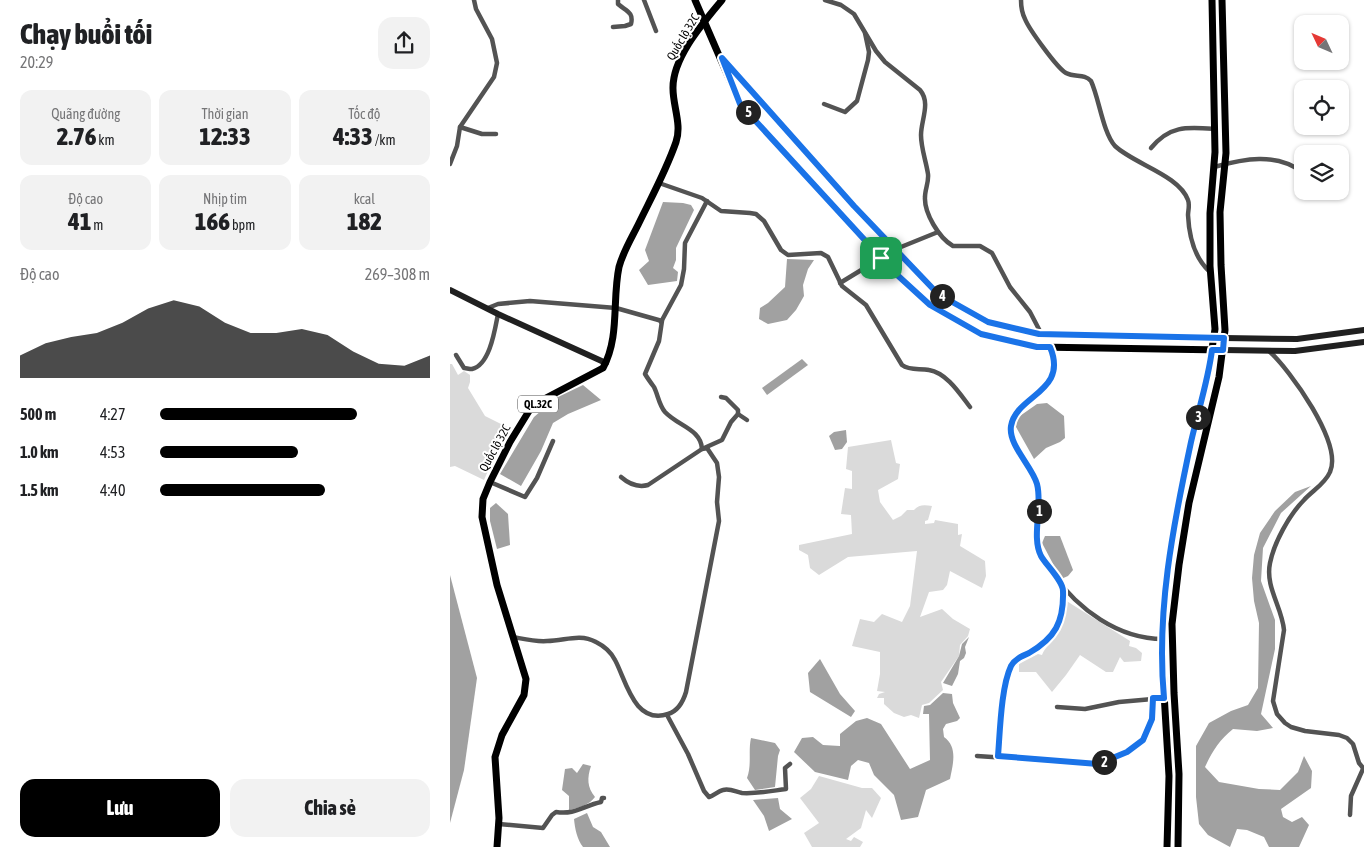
<!DOCTYPE html>
<html lang="vi">
<meta charset="utf-8">
<style>
:root{--surface:#fff;--page:#f2f2f2;--text:#202124;--muted:#757577;--accent:#000}
body{margin:0;font-family:"Asap Condensed",sans-serif;background:var(--page);color:var(--text);height:100vh;display:flex;flex-direction:column;font-size:19px;white-space:nowrap}
*{box-sizing:border-box;margin:0}
p{font-size:16px;color:var(--muted)}
.icon{flex:none;width:28px;height:28px;fill:none;stroke:currentColor;stroke-width:2;stroke-linecap:round;stroke-linejoin:round}
.map{position:relative;flex:1;overflow:hidden}
.details{display:flex;flex-direction:column;background:var(--surface);width:450px}
.details>*{flex:none}
.needle{width:32px;rotate:314deg}
.fabs{position:absolute;left:844px;top:15px;display:grid;gap:10px}
.fabs a{display:grid;place-items:center;width:55px;height:55px;border-radius:10px;background:var(--surface);box-shadow:0 1px 4px #0004;font-size:25px}
.pin{position:absolute;display:grid;place-items:center;width:42px;height:42px;color:#fff;margin:-21px;border-radius:10px;box-shadow:0 2px 8px #0006}
.km{position:absolute;width:25px;height:25px;margin:-12px;border-radius:50%;background:#222;color:#fff;font-size:14px;line-height:25px;text-align:center}
.round{display:grid;place-items:center;flex:none;width:52px;height:52px;border-radius:15px;background:var(--page)}
.overview{display:flex;align-items:center;justify-content:space-between;height:85px;padding:0 20px}
h1{font-size:28px;font-weight:800;line-height:38px}
.figures{display:grid;grid-template-columns:repeat(3,1fr);gap:8px;height:85px;padding:5px 20px}
.figures div{display:grid;align-content:center;border-radius:12px;background:var(--page);text-align:center}
.figures b{font-size:25px;font-weight:800}
.figures small{font-size:14px;font-weight:400}
.figures p{font-size:14px}
.chart{height:140px;padding:10px 20px}
.chart p{display:flex;justify-content:space-between}
.chart svg{width:100%;height:90px;margin-top:5px;fill:var(--accent);opacity:.7}
.action{display:flex;gap:10px;margin-top:auto;padding:10px 20px}
.action a{flex:1;height:58px;border-radius:15px;background:var(--accent);color:#fff;font-size:20px;font-weight:800;line-height:58px;text-align:center}
.action a+a{background:var(--page);color:var(--text)}
ul{padding:0 20px;list-style:none;font-size:16px}
li{display:grid;grid-template-columns:80px 60px 1fr;align-items:center;height:38px}
li i{height:12px;border-radius:6px;background:var(--accent)}
main{display:flex;flex:1;min-height:0}
.map>svg:first-child{display:block}
.green{fill:#dadada}
.water{fill:#a1a1a1}
.lines{fill:none;stroke-linecap:round;stroke-linejoin:round}
.street{stroke:#535353;stroke-width:4.5}
.secondary{stroke:#202020;stroke-width:6}
.primary{stroke:#000;stroke-width:7}
.route-casing{stroke:#fff;stroke-width:10}
.route{stroke:#1a73e8;stroke-width:6}
.labels{text-anchor:middle;stroke-width:4;stroke-linejoin:round;paint-order:stroke}
.shield{fill:#fff;stroke:#4c4c4c;stroke-width:1}
.shield-label{font-size:11px;font-weight:bold;fill:#000}
.street-label{font-size:12px;fill:#000;stroke:#fff}
</style>
<main>
<section class="details">
<div class="overview"><div><h1>Chạy buổi tối</h1><p>20:29</p></div><a class="round"><svg class="icon" aria-label="share" viewBox="0 0 24 24"><path d="M12 15V3M7 8l5-5 5 5M5 13v7h14v-7"/></svg></a></div>
<div class="figures">
<div><p>Quãng đường</p><b>2.76<small> km</small></b></div>
<div><p>Thời gian</p><b>12:33</b></div>
<div><p>Tốc độ</p><b>4:33<small> /km</small></b></div>
</div>
<div class="figures">
<div><p>Độ cao</p><b>41<small> m</small></b></div>
<div><p>Nhịp tim</p><b>166<small> bpm</small></b></div>
<div><p>kcal</p><b>182</b></div>
</div>
<div class="chart"><p><span>Độ cao</span>269–308 m</p>
<svg viewBox="0 0 160 44" preserveAspectRatio="none"><path d="M0 44V33L10 27L20 24L30 22L40 17L50 10L60 6L70 9L80 17L90 22L100 22L110 20L120 23L130 31L140 37L150 38L160 33V44z"/></svg>
</div>
<ul>
<li><b>500 m</b>4:27<i style="width:73%"></i></li>
<li><b>1.0 km</b>4:53<i style="width:51%"></i></li>
<li><b>1.5 km</b>4:40<i style="width:61%"></i></li>
</ul>
<div class="action"><a>Lưu</a><a>Chia sẻ</a></div>
</section>
<div class="map">
<svg width="914" height="847" viewBox="0 0 914 847">
<rect width="100%" height="100%" fill="#fff"/>
<g class="green">
<path d="M0 364H2L8 375 14 371 20 375V382L18 388 35 416 57 427 34 480 5 466 0 467Z"/>
<path d="M441 440 446 463 450 464 448 479 428 490 430 502 443 520 451 516 457 510H464C469 504 475 505 482 506L478 520 475 521V524L484 523 485 520 508 524V535L512 534 510 546 535 561 536 576 532 588 500 571 497 585 493 590 479 592 470 617 492 609 503 619 520 629 518 636 510 645 509 656 491 682 493 690 479 703 472 705 469 718 461 715 454 717 444 713 434 704V698H427L429 694 435 692 427 691 430 674V652L402 646 410 619 424 622 432 614 452 622 460 606 467 551 398 557 369 575 360 568 358 555 349 550V545L402 534 401 515 391 514 395 488 402 489V471L396 469 398 447Z"/>
<path d="M615 600 680 641 679 646 686 648 692 653 691 661 674 662 670 657 663 672H656L630 655 616 675 602 692 586 672H569V664L588 654 592 655C595 647 600 645 604 639 612 629 616 612 615 600Z"/>
<path d="M369 776 412 788H422L431 798 422 818 416 810 411 828 396 839 401 841 404 837 413 842 410 847H362L354 833 369 823 350 798 361 789Z"/>
</g>
<g class="water">
<path d="M213 202 233 203 241 205 244 210 226 248V260L223 268 228 272 227 281 198 285 189 270 199 261 195 250Z"/>
<path d="M337 259 364 260 358 269 353 285 354 296 346 310 337 320 318 324 309 319 310 308 318 303 335 287Z"/>
<path d="M352 359 358 365 317 395 312 388Z"/>
<path d="M133 385 151 400 118 414 103 423 91 451 71 486 50 474 84 417 106 398Z"/>
<path d="M597 403 614 416 615 438 610 442 596 448 584 459 566 427 567 418 587 404Z"/>
<path d="M396 430 397 442 392 449 385 450 379 436 384 432Z"/>
<path d="M861 486 831 513 813 548 811 581 825 620V649L811 714 823 728 807 731 783 729C769 740 762 752 755 767L769 782 809 789 830 790 848 772 854 756 862 771 861 788 831 809 833 817 842 822 852 817 859 825 849 847H819L814 837 797 830 787 829 780 847 758 835 749 824 746 797V746L759 723 781 711 798 705 808 688 809 623 804 601 802 578 804 555 810 533 825 511 845 492Z"/>
<path d="M46 503 58 514 60 545 47 549 40 521V508Z"/>
<path d="M595 536H610L623 570 618 576 611 579 592 543Z"/>
<path d="M0 575 27 678 14 770 0 823Z"/>
<path d="M519 637 515 647 516 653 514 658 510 661 508 674 502 686 493 683 509 656 512 644Z"/>
<path d="M370 659 390 694 405 711 401 717 360 692 358 673Z"/>
<path d="M493 693 502 694 503 703 510 718 507 721 496 724 493 729 494 737C508 747 503 764 500 779L476 790 468 817 451 820 444 795 424 775 419 763 408 760 401 766 398 780 365 772 344 752 352 738 363 737 373 745 390 746V734L406 721 417 718 431 724 460 769 480 760 479 714H473L474 706 480 705Z"/>
<path d="M301 738 325 743 330 750 328 756 325 787 305 790 297 778C302 765 298 751 301 738Z"/>
<path d="M133 764 141 766C137 778 137 787 145 797 139 805 129 808 119 810V796L112 790 115 769 122 768 127 773Z"/>
<path d="M328 798 330 809 342 819 319 831 314 816 303 800Z"/>
<path d="M137 813 143 827 151 832 160 847H133C127 839 125 829 124 819Z"/>
</g>
<g class="lines">
<g class="street">
<path d="M194 0 206 31"/>
<path d="M375 0 391 5 404 14 426 51 435 62 470 90C481 103 471 120 471 135 471 148 476 161 478 174 479 182 475 189 475 197 474 213 489 238 503 246H530L542 253 560 287 580 312 592 335"/>
<path d="M571 0C571 7 572 13 575 19 579 29 607 68 616 73 625 78 634 73 641 81 649 98 653 133 665 146 684 164 729 175 738 200 740 205 738 211 738 215 739 236 744 257 759 271"/>
<path d="M163 27 175 26 181 24C184 12 176 11 168 4V0"/>
<path d="M374 104 395 112 407 101 418 60 419 52 415 33"/>
<path d="M10 127 32 134H46"/>
<path d="M701 148C720 125 737 127 765 129"/>
<path d="M0 164 7 146 10 127 44 77 47 63 42 39 26 9 24 0"/>
<path d="M764 167C793 159 826 152 852 172"/>
<path d="M209 183 252 198 271 211 300 213 306 214 314 221 331 250 338 255 371 253 378 257 392 286 416 305 452 365C460 371 470 368 479 370 497 373 510 394 520 407"/>
<path d="M446 249 488 232"/>
<path d="M390 283 431 258"/>
<path d="M38 308 48 304 80 301 166 308 212 321 209 341 195 374C198 379 201 383 204 387 208 395 209 405 215 412 228 426 251 429 252 449L257 448 267 463 269 477 267 502 269 521 236 692C233 702 228 711 218 714 184 725 176 680 165 660 161 652 154 646 146 642 129 633 115 641 97 641 86 642 74 639 63 637"/>
<path d="M211 322 231 285 234 269 235 243 257 201"/>
<path d="M600 347C619 392 566 395 561 426 558 445 581 465 587 484 593 505 584 527 588 548 590 558 598 566 603 574 628 609 668 639 713 639"/>
<path d="M819 351C840 370 893 443 880 472 875 484 862 491 854 500 839 515 824 543 820 563 815 587 832 607 834 630L823 701 827 714 835 723 841 727 855 731 889 735 897 738 903 744 909 763 914 769"/>
<path d="M6 355 14 368C16 368 19 369 22 369 40 365 45 329 48 314"/>
<path d="M288 414 297 420"/>
<path d="M171 477C179 484 187 488 198 485L252 449 272 440 281 422 288 414V410L276 398 271 397"/>
<path d="M40 482 75 497 87 478 103 441"/>
<path d="M607 707 635 709 669 702 714 698"/>
<path d="M217 715 238 754 254 791 259 797C265 795 268 791 273 790 280 788 286 792 292 793 307 794 321 791 336 789L335 768 340 764"/>
<path d="M527 756 648 764 677 752 693 740 702 719 703 698"/>
<path d="M548 756C550 734 552 684 562 665 565 658 573 655 580 652 610 635 611 620 613 588"/>
<path d="M900 815 901 796 913 769"/>
<path d="M49 824 93 828 102 815 106 812C125 815 133 806 151 802L152 798H154"/>
</g>
<g class="secondary">
<path d="M0 290 48 314 156 363"/>
<path d="M774 338 847 339 914 330"/>
<path d="M773 350 845 351 914 342"/>
</g>
<g class="primary">
<path d="M245 0 290 104 445 273 480 305 531 334 587 347 773 350"/>
<path d="M276 63 404 206 488 294 538 322 589 334 774 338"/>
<path d="M47 847 49 818 45 757 52 735 74 695 76 679 47 585 32 517 33 499 40 482 60 442 79 411 96 398 153 368C170 337 162 300 169 267 173 252 181 239 188 225 201 198 216 171 226 142 232 125 223 106 223 89 222 58 253 23 272 0"/>
<path d="M717 847 719 776 714 693 712 623 718 565 729 500 744 430 758 375 765 329 760 266V213L765 152 762 0"/>
<path d="M728 847 729 774 724 693 722 624 729 565 739 503 769 377 775 330 771 265 770 212 776 153 772 0"/>
</g>
</g>
<g class="lines">
<g class="route-casing">
<path id="route" d="M272 58 404 206 488 294 538 322 589 334 774 338 773 350H762C758 381 748 411 741 442 723 526 706 612 714 698H703L702 719 693 740 677 752 648 764 548 756C550 732 551 687 561 666 565 659 572 656 579 653 605 638 614 622 613 591 613 581 596 565 591 556 581 536 593 507 587 484 582 466 558 445 561 426 566 395 619 392 600 347H587L531 334 480 305 445 273 290 104Z"/>
</g>
<use href="#route" class="route"/>
</g>
<g class="labels">
<rect class="shield" x="68" y="395.5" width="40" height="17" rx="4"/>
<g class="shield-label">
<text x="88" y="408">QL.32C</text>
</g>
<g class="street-label">
<text transform="translate(233 37) rotate(-59)" y="4">Quốc lộ 32C</text>
<text transform="translate(45 448) rotate(-61)" y="4">Quốc lộ 32C</text>
</g>
</g>
</svg>
<div class="fabs">
<a><svg class="needle" viewBox="-14 -14 28 28"><path d="M0-13l5 13h-10z" fill="#e53935"/><path d="M0 13l5-13h-10z" fill="#757577"/></svg></a>
<a><svg class="icon" aria-label="locate" viewBox="0 0 24 24"><circle cx="12" cy="12" r="6"/><path d="M12 2v4M12 18v4M2 12h4M18 12h4"/></svg></a>
<a><svg class="icon" aria-label="layers" viewBox="0 0 24 24"><path d="M12 4l9 5-9 5-9-5zM3 14l9 5 9-5"/></svg></a>
</div>
<div class="pin" style="left:431px;top:258px;background:#1e9e55"><svg class="icon" aria-label="arrive" viewBox="0 0 24 24"><path d="M6 21V4h12l-3 4 3 4H6"/></svg></div>
<b class="km" style="left:589px;top:511px">1</b>
<b class="km" style="left:654px;top:762px">2</b>
<b class="km" style="left:748px;top:417px">3</b>
<b class="km" style="left:492px;top:296px">4</b>
<b class="km" style="left:298px;top:112px">5</b>
</div>
</main>
